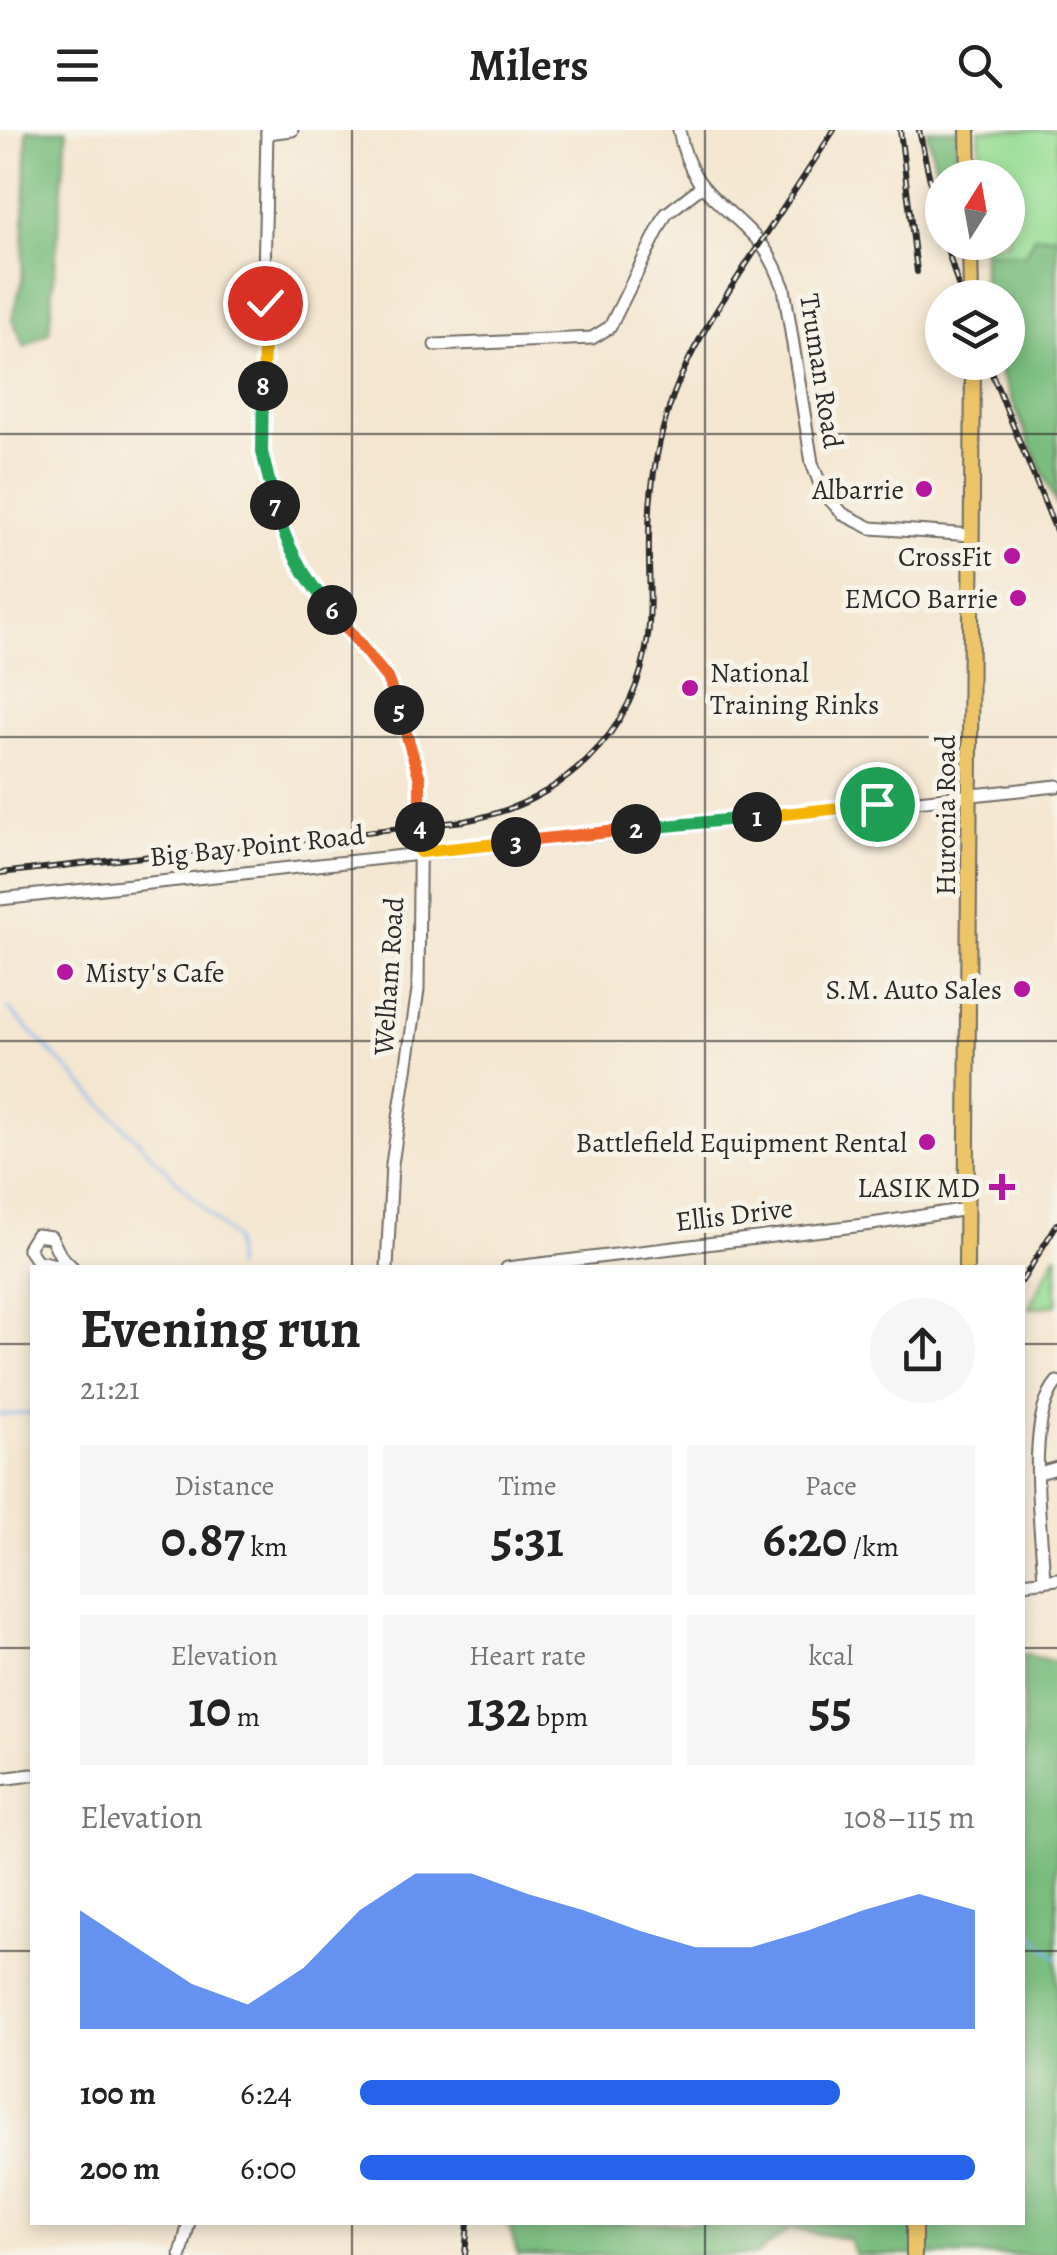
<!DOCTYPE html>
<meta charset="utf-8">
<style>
:root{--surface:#fff;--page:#f6f6f6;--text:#222;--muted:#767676;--accent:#2563eb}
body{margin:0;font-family:Alegreya,serif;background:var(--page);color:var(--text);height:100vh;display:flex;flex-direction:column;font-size:38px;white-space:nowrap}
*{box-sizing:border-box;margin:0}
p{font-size:32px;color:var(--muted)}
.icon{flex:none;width:55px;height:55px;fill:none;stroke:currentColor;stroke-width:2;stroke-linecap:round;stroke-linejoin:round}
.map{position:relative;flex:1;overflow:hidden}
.panel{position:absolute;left:30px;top:1135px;width:995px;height:960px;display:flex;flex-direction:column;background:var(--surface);border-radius:0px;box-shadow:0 5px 15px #0003}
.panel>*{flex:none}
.needle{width:65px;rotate:11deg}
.tools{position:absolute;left:925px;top:30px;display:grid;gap:20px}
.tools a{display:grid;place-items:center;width:100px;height:100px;border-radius:50%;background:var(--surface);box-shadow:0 5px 15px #0003;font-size:50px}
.pin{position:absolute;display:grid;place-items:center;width:85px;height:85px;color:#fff;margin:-42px;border:5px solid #fff;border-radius:50%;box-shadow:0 2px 10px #0007}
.km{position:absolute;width:50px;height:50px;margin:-25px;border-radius:50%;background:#222;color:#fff;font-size:28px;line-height:50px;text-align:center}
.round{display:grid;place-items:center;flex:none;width:105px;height:105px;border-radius:52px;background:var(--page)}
.head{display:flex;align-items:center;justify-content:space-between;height:170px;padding:0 50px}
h1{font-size:55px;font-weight:600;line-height:75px}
.stats{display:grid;grid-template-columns:repeat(3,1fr);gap:15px;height:170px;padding:10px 50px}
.stats div{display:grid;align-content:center;border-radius:0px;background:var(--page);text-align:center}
.stats b{font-size:50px;font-weight:600}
.stats small{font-size:28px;font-weight:400}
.stats p{font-size:28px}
.chart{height:280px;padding:20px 50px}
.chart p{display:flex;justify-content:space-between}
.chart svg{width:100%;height:180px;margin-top:10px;fill:var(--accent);opacity:.7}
ul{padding:0 50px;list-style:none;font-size:32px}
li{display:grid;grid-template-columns:160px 120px 1fr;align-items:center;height:75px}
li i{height:25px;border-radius:12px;background:var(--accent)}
header{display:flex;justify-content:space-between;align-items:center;height:130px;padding:0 50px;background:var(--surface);font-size:45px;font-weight:600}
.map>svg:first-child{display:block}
.green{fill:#99de96;stroke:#628460;stroke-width:2.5}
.forest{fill:#7abd7f;stroke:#527455;stroke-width:2.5}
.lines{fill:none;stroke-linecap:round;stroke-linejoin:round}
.stream{stroke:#7db6ee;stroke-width:2.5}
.minor-casing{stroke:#716c65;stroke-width:15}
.major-casing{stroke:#716c65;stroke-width:18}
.minor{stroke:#fff;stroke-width:11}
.major{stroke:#edc569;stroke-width:14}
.rail-casing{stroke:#2b2b2b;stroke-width:6}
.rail{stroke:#f7f3e8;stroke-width:2.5;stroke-dasharray:8;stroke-linecap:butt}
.split-1-casing{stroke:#fff;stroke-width:20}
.split-2-casing{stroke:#fff;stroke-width:20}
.split-3-casing{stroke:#fff;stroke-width:20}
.split-4-casing{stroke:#fff;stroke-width:20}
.split-5-casing{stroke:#fff;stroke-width:20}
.split-6-casing{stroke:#fff;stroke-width:20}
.split-7-casing{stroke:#fff;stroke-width:20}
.split-8-casing{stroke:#fff;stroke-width:20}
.split-9-casing{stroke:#fff;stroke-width:20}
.split-1{stroke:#f5b400;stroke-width:12}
.split-2{stroke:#22a559;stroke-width:12}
.split-3{stroke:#f0652b;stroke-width:12}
.split-4{stroke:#f5b400;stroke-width:12}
.split-5{stroke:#f0652b;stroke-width:12}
.split-6{stroke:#f0652b;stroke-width:12}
.split-7{stroke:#22a559;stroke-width:12}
.split-8{stroke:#22a559;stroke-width:12}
.split-9{stroke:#f5b400;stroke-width:12}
.grid{fill:none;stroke:#2b2b2b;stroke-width:2.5;stroke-opacity:0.55}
.poi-dot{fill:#b5179e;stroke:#f7f3e8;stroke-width:4}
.labels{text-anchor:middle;stroke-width:10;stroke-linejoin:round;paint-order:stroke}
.street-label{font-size:28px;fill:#2b2b2b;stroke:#f7f3e8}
.poi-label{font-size:28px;fill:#2b2b2b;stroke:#f7f3e8;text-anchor:end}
</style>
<header><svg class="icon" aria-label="menu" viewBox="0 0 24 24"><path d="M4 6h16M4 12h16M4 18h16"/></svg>Milers<svg class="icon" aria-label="search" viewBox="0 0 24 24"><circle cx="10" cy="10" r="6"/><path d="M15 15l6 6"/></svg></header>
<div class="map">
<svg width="1057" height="2125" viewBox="0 0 1057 2125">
<rect width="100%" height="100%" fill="#f7f3e8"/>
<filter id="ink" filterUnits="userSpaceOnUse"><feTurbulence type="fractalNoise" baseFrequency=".01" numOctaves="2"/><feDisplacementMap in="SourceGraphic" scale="20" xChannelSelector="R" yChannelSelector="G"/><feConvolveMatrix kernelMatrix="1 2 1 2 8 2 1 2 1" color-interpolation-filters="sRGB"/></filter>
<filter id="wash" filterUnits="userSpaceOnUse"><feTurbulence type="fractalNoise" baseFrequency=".0048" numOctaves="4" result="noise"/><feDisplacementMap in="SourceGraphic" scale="40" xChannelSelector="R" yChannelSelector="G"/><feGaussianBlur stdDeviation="2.25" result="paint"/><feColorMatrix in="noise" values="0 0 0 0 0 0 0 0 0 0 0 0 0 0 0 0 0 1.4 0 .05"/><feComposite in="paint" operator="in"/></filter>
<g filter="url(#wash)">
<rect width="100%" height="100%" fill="#f4e6d0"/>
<g class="green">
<path d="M979 0H1057V376L996 233 1008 232V168L983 167V113L1008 112V48L981 47Z"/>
<path d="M1057 1123V1175L1029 1178Z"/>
</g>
<g class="forest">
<path d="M27 0H67L49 202 25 217 12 188 22 153Z"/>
<path d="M926 0H958L957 47 942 48V59Z"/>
<path d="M1034 106H1057V376L996 233 1008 232V168L983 167V121L1025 125Z"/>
<path d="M1023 1524 1057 1532V2125H855L849 2109 790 2099 756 2125H518L508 2093 1022 2092Z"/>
</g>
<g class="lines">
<g class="stream">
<path d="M9 879 234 1109 235 1138"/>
<path d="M0 1285 32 1283"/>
<path d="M1022 1795 1057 1828"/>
</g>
</g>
</g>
<g filter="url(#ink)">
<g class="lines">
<g class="minor-casing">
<g id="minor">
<path d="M267 0 261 299 262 322 282 400 316 462 387 548 420 649 418 860 392 1034 387 1138"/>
<path d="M679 0C691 66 724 70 762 115 772 128 778 143 784 158L812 333 823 362 843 384 871 398 972 405"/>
<path d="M267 3 292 0"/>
<path d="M435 215 592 208 610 197 666 84 701 57"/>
<path d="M0 769 1057 656"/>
<path d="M71 1138 37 1131 28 1118 36 1105 51 1107 60 1125 73 1138"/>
<path d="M507 1138 872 1094 967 1079"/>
<path d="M1039 1343 1057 1338"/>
<path d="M1044 1451C1042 1401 1024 1290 1057 1252"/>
<path d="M1022 1453 1057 1449"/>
<path d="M0 1649 32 1645"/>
<path d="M181 2125 189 2092"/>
</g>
</g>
<g class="major-casing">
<g id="major">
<path d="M968 0 969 48"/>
<path d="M970 112 971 168"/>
<path d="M966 1138 973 232"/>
<path d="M914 2125V2092"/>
</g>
</g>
<use href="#minor" class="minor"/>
<use href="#major" class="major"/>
<g class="rail-casing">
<g id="rail">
<path d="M900 0 917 142"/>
<path d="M919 0 942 105"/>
<path d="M945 112 962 168"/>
<path d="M987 232 1057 403"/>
<path d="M0 743 464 691C560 674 636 605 648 506 652 473 648 440 649 407 649 358 657 312 673 266 692 215 722 172 751 127 779 85 807 42 834 0"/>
<path d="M1022 1151 1057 1094"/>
<path d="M465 2125 468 2092"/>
</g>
</g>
<use href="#rail" class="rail"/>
</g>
</g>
<g class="lines" filter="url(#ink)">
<g class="split-1-casing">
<path id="split-1" d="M757 687 877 674"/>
</g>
<g class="split-2-casing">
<path id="split-2" d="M636 699 757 687"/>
</g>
<g class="split-3-casing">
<path id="split-3" d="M516 712 636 699"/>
</g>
<g class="split-4-casing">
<path id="split-4" d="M420 697V722L516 712"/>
</g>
<g class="split-5-casing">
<path id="split-5" d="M399 580 420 649V697"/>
</g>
<g class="split-6-casing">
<path id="split-6" d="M332 480 387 548 399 580"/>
</g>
<g class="split-7-casing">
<path id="split-7" d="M275 375C285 415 305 449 332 480"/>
</g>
<g class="split-8-casing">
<path id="split-8" d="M263 256 262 322 275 375"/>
</g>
<g class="split-9-casing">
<path id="split-9" d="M263 256 265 173"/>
</g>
<use href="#split-1" class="split-1"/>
<use href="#split-2" class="split-2"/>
<use href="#split-3" class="split-3"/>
<use href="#split-4" class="split-4"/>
<use href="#split-5" class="split-5"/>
<use href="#split-6" class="split-6"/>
<use href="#split-7" class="split-7"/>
<use href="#split-8" class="split-8"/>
<use href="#split-9" class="split-9"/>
</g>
<path class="grid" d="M352 0V1138M705 0V1138M0 304H1057M0 607H1057M0 911H1057M0 1214H32M1022 1214H1057M0 1518H32M1022 1518H1057M0 1821H32M1022 1821H1057M352 2092V2125M705 2092V2125"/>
<g class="poi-dot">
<circle cx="924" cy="359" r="10"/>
<circle cx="1012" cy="426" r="10"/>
<circle cx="1018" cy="468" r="10"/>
<circle cx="690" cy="558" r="10"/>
<circle cx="65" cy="842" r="10"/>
<circle cx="1022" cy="859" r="10"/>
<circle cx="927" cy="1012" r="10"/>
<path d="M997 1042h10v10h10v10h-10v10h-10v-10h-10v-10h10z"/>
</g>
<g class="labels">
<g class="street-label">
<text transform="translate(822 241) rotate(81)" y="10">Truman Road</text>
<text transform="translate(945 685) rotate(-90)" y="10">Huronia Road</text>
<text transform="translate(257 715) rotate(-6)" y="10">Big Bay Point Road</text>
<text transform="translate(388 846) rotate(-86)" y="10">Welham Road</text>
<text transform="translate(734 1084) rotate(-7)" y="10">Ellis Drive</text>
</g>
<g class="poi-label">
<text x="904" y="369">Albarrie</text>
<text x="992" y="436">CrossFit</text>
<text x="998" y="478">EMCO Barrie</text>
<text x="710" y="552" text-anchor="start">National<tspan x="710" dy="32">Training Rinks</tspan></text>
<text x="85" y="852" text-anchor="start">Misty's Cafe</text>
<text x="1002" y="869">S.M. Auto Sales</text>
<text x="907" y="1022">Battlefield Equipment Rental</text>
<text x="980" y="1067">LASIK MD</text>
</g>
</g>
</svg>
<div class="tools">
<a><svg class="needle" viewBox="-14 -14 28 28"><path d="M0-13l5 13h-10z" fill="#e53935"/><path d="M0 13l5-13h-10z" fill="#767676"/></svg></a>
<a><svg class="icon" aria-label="layers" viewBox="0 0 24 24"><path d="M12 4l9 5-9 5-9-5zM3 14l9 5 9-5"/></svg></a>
</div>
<div class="pin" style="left:877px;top:674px;background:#1e9e55"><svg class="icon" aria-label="arrive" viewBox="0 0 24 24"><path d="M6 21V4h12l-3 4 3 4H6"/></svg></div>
<div class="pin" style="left:265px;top:173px;background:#d93025"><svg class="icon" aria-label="check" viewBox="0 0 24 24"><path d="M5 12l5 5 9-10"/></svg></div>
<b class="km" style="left:757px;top:687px">1</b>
<b class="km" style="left:636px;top:699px">2</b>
<b class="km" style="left:516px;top:712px">3</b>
<b class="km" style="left:420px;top:697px">4</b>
<b class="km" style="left:399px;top:580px">5</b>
<b class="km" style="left:332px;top:480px">6</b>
<b class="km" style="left:275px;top:375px">7</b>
<b class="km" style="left:263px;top:256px">8</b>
<section class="panel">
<div class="head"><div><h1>Evening run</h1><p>21:21</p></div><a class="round"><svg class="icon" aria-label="share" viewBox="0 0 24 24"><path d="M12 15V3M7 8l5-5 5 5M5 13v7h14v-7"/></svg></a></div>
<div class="stats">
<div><p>Distance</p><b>0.87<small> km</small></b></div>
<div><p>Time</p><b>5:31</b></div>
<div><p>Pace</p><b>6:20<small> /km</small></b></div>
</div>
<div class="stats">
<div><p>Elevation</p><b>10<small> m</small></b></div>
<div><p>Heart rate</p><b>132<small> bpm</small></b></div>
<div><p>kcal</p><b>55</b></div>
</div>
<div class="chart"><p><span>Elevation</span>108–115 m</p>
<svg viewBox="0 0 160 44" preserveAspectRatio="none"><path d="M0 44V15L10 24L20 33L30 38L40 29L50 15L60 6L70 6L80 11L90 15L100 20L110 24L120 24L130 20L140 15L150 11L160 15V44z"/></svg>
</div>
<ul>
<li><b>100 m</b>6:24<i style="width:78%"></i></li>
<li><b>200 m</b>6:00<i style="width:100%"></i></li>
</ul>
</section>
</div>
